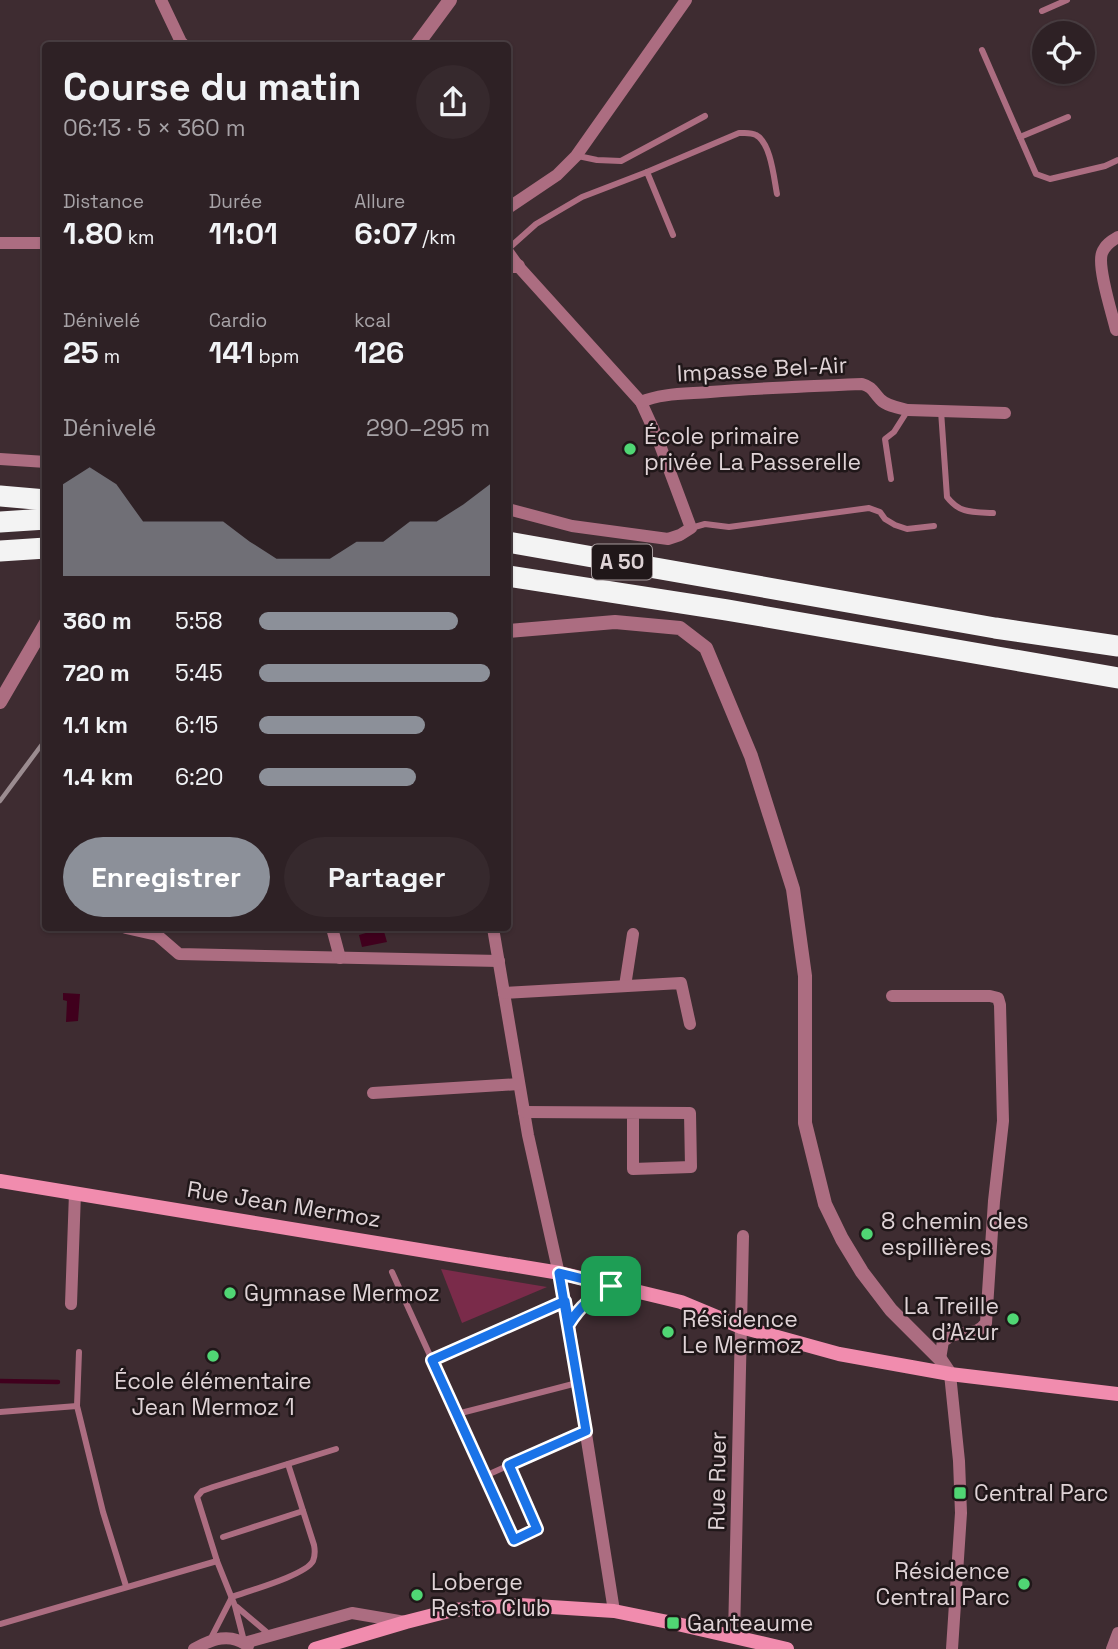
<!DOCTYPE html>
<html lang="fr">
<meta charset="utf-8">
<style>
:root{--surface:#2e2125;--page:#36292d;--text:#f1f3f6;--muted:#a7a3a7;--line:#493e42;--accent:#8c9099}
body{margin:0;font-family:"Space Grotesk",sans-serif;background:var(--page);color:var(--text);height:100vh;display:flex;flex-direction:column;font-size:26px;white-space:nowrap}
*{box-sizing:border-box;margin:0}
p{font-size:23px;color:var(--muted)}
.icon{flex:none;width:38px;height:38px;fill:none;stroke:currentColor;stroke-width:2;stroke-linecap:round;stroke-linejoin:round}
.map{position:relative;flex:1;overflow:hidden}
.sheet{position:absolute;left:42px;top:42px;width:469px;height:889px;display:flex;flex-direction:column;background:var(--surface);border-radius:7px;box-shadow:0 2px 5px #0004,0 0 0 2px var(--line)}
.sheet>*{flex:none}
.tools{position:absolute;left:1032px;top:21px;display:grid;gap:14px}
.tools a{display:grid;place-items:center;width:63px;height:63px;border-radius:50%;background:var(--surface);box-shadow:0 2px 5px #0004,0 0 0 2px var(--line);font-size:35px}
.pin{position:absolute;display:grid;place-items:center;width:60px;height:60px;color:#fff;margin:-30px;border-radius:14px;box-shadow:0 4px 10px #0006}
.round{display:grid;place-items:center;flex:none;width:74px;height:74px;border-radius:37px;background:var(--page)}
.head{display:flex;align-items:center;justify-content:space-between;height:119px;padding:0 21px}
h1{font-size:38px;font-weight:600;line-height:52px}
.figures{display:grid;grid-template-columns:repeat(3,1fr);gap:10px;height:119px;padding:7px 21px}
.figures div{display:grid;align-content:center}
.figures b{font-size:30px;font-weight:600}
.figures small{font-size:19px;font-weight:400}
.figures p{font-size:19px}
.chart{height:196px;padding:14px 21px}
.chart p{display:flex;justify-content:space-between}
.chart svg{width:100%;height:126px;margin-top:7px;fill:var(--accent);opacity:.7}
.cta{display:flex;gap:14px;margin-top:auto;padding:14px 21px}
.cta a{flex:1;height:80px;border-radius:42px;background:var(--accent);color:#fff;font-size:28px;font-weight:600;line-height:80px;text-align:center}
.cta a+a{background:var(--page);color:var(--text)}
ul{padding:0 21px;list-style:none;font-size:23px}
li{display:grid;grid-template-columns:112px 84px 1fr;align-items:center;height:52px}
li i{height:18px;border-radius:9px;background:var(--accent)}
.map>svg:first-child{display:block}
.green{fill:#7a2b4a}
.water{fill:#40001d}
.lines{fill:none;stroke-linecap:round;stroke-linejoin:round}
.stream{stroke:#40001d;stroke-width:4.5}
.service{stroke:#ac6d81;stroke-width:6}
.minor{stroke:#ac6d81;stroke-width:12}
.tertiary{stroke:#ac6d81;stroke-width:14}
.secondary{stroke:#f18cae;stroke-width:14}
.motorway{stroke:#f3f3f3;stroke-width:21}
.rail{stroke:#9b8c90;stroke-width:4.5}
.route-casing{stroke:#fff;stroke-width:14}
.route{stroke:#1a73e8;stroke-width:9}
.poi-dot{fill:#50d674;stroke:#201719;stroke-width:2.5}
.labels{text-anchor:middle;stroke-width:5;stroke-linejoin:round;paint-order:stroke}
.shield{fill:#201719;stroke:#a69b9d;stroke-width:2}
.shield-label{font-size:21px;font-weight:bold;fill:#dfd3d6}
.street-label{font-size:23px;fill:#dfd3d6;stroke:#201719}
.poi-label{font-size:23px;fill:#dfd3d6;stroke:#201719;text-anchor:start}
</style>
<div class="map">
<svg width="1118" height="1649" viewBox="0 0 1118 1649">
<rect width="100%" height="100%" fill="#3e2c31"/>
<path class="green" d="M441 1269 547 1287 462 1323Z"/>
<g class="water">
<path d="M383 928 387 942 362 947 359 935Z"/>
<path d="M63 993 80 994 78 1021 66 1022 67 1001 63 1000Z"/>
</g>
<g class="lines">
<path class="stream" d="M0 1381 58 1382"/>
<g class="service">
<path d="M1042 11 1067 0"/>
<path d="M982 50 1036 174 1050 179 1105 166 1118 160"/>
<path d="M1020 137 1068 117"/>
<path d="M578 156 597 160 621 161 705 116"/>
<path d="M647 172 739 133C745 133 751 132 756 135 771 143 774 179 777 194"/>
<path d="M508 249 536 224 582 197 647 172 673 235"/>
<path d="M941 411 947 497C960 514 973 512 993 513"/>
<path d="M891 479 885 439 894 432 908 410"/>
<path d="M691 528 705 524 729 527 869 508 880 512 885 519 895 525 907 529 934 526"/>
<path d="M392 1272 514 1540 537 1529 509 1465"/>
<path d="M79 1352 77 1406 103 1512 126 1586"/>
<path d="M432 1360 565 1301"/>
<path d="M0 1412 77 1406"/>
<path d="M457 1414 577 1383"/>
<path d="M485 1476 585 1431"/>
<path d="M223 1537 303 1511"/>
<path d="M237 1607 270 1635"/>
<path d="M0 1624 217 1561"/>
<path d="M210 1640 232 1597C248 1591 306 1575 313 1561 315 1556 315 1550 314 1545L288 1464"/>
<path d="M244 1641 235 1606 217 1561 197 1497 202 1491 213 1487 336 1449"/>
</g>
<g class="minor">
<path d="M161 0 181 42 185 46"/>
<path d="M508 208 557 175 576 156 686 0"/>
<path d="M0 243H46"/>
<path d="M508 252 518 266 641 402 657 437 691 528 680 535 668 539 572 526 508 509"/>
<path d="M1116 330C1112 313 1097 267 1102 253 1105 245 1111 241 1118 237"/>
<path d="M641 402C661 393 687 394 710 392 761 388 811 386 862 384 873 387 873 392 880 399 886 406 899 408 908 410L1005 413"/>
<path d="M0 459 46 462"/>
<path d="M126 928 157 935 179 954 499 961"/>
<path d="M332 928 340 958"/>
<path d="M493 928 528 1135 565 1301 614 1611"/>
<path d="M625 986 633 934"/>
<path d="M504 993 681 983 690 1024"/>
<path d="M892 996H990L998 998 1000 1005 1003 1121 994 1201 986 1323C976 1336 968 1330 954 1335 950 1336 947 1339 943 1341L940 1359"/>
<path d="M373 1093 519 1084"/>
<path d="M524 1112 690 1113 691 1167 633 1169V1113"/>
<path d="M71 1304 75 1193"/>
<path d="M569 1324C581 1305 592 1297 611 1286"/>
<path d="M950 1374 959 1461 961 1513 952 1649"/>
<path d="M734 1636 743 1236"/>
<path d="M244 1643 352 1613 405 1622"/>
<path d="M194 1649C212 1639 230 1632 248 1646"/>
<path d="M1112 1649 1118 1633"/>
</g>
<g class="tertiary">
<path d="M416 46 450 0"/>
<path d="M508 266H518"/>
<path d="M508 631 615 622 680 628 706 648 751 756 793 889 805 976V1123L825 1204 842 1239 862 1272 891 1310 940 1359 950 1374"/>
<path d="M0 702 46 623"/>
</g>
<g class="secondary">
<path d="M0 1181 560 1273 681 1302 741 1327 839 1354 950 1374 1118 1394"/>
<path d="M315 1649 406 1622 453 1610 520 1605 614 1611 673 1623 787 1649"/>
</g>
<g class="motorway">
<path d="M0 496 46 500"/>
<path d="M0 522 46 519"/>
<path d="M508 542 995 628 1118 646"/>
<path d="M0 551 46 548"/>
<path d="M508 576 727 610 1118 678"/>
</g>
<path class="rail" d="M0 801 46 739"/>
</g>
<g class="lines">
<g class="route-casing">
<path id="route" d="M611 1286 559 1273 586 1431 509 1465 537 1529 514 1540 432 1360 565 1301 569 1324C581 1305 592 1297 611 1286"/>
</g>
<use href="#route" class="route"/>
</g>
<g class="poi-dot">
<circle cx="630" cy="449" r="7"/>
<circle cx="867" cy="1234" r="7"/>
<circle cx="230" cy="1293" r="7"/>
<circle cx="1013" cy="1319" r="7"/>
<circle cx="668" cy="1332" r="7"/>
<circle cx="213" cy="1356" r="7"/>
<rect x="953" y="1486" width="14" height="14" rx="3.5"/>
<circle cx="1024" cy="1584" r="7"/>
<circle cx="417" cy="1595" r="7"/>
<rect x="666" y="1616" width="14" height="14" rx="3.5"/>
</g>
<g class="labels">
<rect class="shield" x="592" y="544.5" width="60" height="35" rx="5"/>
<g class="shield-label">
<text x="622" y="569">A 50</text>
</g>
<g class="street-label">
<text transform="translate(762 369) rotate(-3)" y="8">Impasse Bel-Air</text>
<text transform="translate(284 1204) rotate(9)" y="8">Rue Jean Mermoz</text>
<text transform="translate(717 1481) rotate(-89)" y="8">Rue Ruer</text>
</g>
<g class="poi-label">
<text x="644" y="444">École primaire<tspan x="644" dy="26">privée La Passerelle</tspan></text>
<text x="881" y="1229">8 chemin des<tspan x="881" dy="26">espillières</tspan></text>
<text x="244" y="1301">Gymnase Mermoz</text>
<text x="999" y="1314" text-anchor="end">La Treille<tspan x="999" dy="26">d'Azur</tspan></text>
<text x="682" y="1327">Résidence<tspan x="682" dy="26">Le Mermoz</tspan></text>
<text x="213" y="1389" text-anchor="middle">École élémentaire<tspan x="213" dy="26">Jean Mermoz 1</tspan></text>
<text x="974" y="1501">Central Parc</text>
<text x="1010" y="1579" text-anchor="end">Résidence<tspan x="1010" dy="26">Central Parc</tspan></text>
<text x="431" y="1590">Loberge<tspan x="431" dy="26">Resto Club</tspan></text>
<text x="687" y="1631">Ganteaume</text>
</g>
</g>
</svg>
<div class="tools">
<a><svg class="icon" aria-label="locate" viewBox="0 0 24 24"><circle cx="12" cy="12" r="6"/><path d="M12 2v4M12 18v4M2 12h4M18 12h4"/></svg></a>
</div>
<div class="pin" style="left:611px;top:1286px;background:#1e9e55"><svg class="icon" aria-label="arrive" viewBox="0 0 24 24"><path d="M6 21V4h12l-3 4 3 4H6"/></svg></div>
<section class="sheet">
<div class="head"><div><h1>Course du matin</h1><p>06:13 · 5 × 360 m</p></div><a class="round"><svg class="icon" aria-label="share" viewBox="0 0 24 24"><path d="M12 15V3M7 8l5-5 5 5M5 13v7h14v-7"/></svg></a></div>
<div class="figures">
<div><p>Distance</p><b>1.80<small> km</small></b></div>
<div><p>Durée</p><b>11:01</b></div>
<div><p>Allure</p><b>6:07<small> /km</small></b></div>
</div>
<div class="figures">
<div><p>Dénivelé</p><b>25<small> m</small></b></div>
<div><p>Cardio</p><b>141<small> bpm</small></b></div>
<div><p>kcal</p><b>126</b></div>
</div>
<div class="chart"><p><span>Dénivelé</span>290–295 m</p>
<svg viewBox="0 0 160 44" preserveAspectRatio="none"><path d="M0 44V12L10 6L20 12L30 25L40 25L50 25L60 25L70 32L80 38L90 38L100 38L110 32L120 32L130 25L140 25L150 19L160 12V44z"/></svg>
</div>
<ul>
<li><b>360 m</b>5:58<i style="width:86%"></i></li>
<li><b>720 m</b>5:45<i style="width:100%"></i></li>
<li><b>1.1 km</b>6:15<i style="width:72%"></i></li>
<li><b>1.4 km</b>6:20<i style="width:68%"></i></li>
</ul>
<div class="cta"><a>Enregistrer</a><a>Partager</a></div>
</section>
</div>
